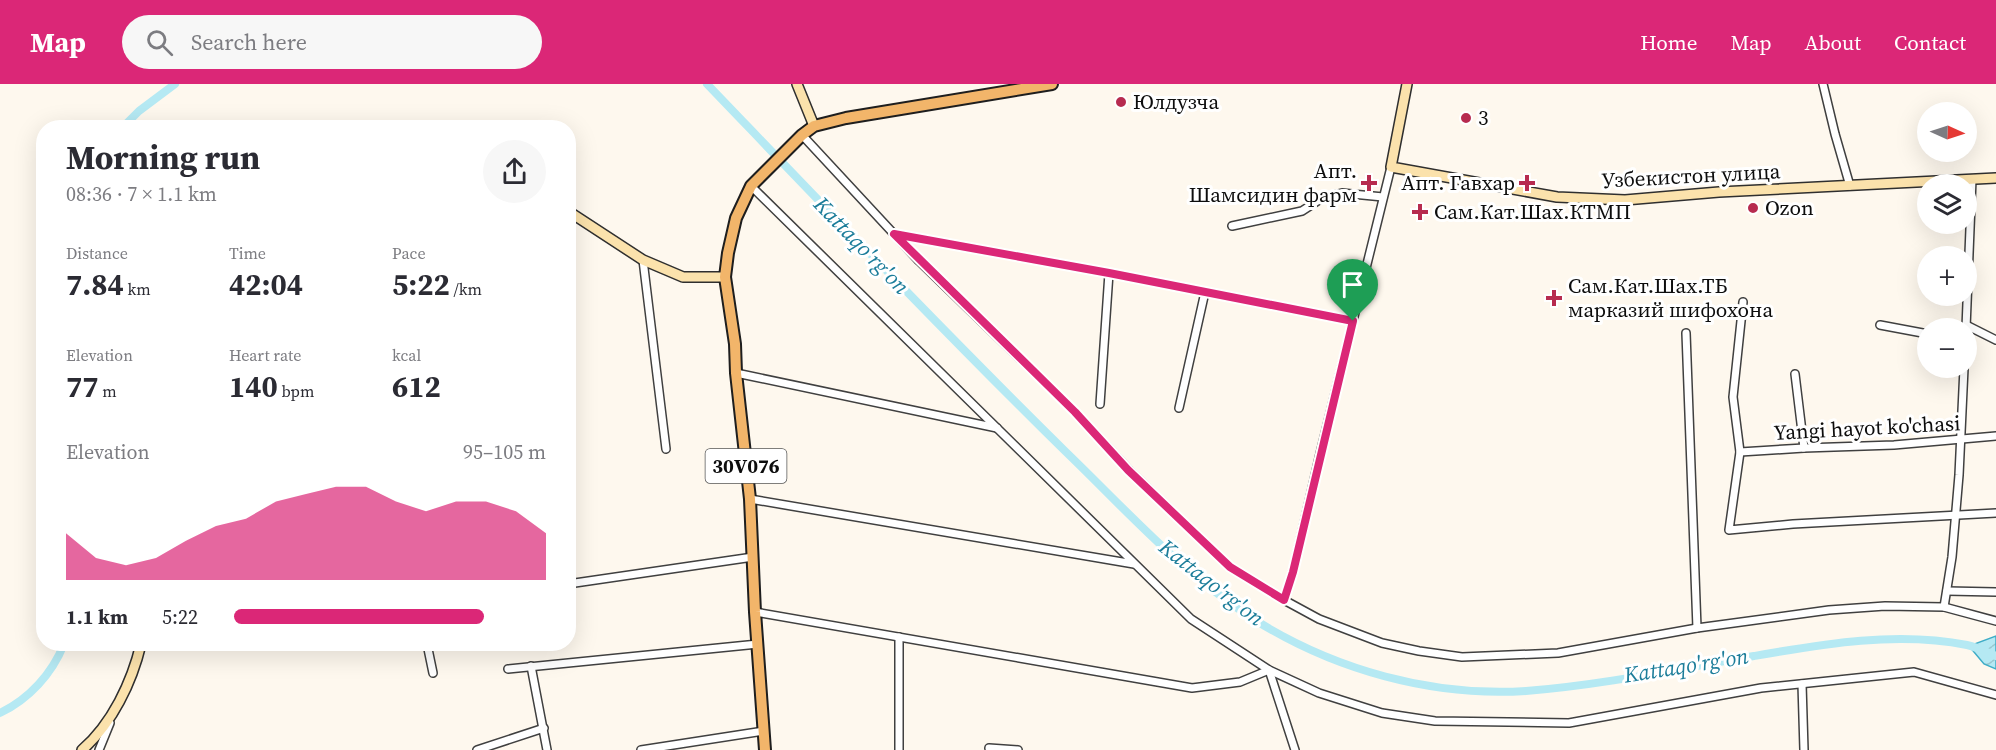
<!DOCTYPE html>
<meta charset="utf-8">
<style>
:root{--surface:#fff;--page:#f7f7f7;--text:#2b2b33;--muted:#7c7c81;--accent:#db2777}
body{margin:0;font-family:"Source Serif 4",serif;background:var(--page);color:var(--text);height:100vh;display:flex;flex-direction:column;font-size:22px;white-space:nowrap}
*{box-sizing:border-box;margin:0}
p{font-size:20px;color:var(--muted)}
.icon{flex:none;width:33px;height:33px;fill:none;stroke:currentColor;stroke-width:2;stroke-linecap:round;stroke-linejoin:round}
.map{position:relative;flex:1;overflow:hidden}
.sheet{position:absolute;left:36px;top:36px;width:540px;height:531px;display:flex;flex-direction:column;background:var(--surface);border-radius:24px;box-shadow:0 6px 24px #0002}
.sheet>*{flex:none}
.needle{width:39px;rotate:93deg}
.controls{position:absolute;left:1917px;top:18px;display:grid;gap:12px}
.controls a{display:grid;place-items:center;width:60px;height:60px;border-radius:50%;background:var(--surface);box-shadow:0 6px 24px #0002;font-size:30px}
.pin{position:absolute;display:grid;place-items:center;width:51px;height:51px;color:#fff;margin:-62px -26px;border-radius:50% 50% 50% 0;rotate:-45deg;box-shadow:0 0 6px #0007}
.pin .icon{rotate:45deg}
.round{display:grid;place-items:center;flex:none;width:63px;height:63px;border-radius:32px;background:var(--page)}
.overview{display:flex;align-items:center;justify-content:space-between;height:102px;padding:0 30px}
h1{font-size:33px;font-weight:700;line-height:45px}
.metrics{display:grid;grid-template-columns:repeat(3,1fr);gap:9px;height:102px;padding:6px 30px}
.metrics div{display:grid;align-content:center}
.metrics b{font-size:30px;font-weight:700}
.metrics small{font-size:16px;font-weight:400}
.metrics p{font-size:16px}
.chart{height:168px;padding:12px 30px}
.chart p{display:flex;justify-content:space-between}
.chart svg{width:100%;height:108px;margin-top:6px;fill:var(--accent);opacity:.7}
ul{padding:0 30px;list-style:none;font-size:20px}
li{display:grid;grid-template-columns:96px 72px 1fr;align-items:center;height:45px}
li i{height:15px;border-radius:8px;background:var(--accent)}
header{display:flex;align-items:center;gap:36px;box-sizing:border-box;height:84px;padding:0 30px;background:var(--accent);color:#fff}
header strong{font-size:28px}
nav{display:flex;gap:33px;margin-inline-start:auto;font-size:21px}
.search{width:420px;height:54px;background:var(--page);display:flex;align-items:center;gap:15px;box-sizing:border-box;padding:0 21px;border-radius:33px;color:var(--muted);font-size:22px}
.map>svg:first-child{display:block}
.water{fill:url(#water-waves);stroke:#3fadc7;stroke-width:1.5}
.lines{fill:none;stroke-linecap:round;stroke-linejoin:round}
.canal{stroke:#b5e9f3;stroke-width:8}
.street-casing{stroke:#404040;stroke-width:10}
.secondary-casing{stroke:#2f2f2f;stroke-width:12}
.primary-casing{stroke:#1e1e1e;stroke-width:14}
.street{stroke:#fff;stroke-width:7}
.secondary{stroke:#fbe2ac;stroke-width:9}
.primary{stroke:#f2b56a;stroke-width:10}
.route-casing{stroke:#fff;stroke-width:12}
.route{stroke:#db2777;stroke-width:8}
.poi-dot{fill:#b72b4f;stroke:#fff;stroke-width:2}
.labels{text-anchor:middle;stroke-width:6;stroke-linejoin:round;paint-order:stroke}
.shield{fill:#fff;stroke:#565656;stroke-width:1.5}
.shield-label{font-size:20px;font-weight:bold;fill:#0d0d0d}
.poi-label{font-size:21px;fill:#0d0d0d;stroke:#fff;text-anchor:start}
.street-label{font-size:21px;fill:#0d0d0d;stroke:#fff}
.water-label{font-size:22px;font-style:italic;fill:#1c7d9a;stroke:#fff}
</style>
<header>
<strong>Map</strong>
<div class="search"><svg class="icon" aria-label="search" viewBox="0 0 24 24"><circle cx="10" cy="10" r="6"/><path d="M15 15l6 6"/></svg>Search here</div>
<nav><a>Home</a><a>Map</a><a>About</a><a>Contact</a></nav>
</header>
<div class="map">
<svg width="1996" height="666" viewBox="0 0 1996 666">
<defs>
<pattern id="water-waves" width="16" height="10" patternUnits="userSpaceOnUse" patternTransform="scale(1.5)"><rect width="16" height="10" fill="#b5e9f3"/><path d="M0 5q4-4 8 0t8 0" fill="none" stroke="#9ac7cf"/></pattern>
</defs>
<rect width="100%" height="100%" fill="#fef8ee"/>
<path class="water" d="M1996 552V585L1984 580 1969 562Z"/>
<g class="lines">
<g class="canal">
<path d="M707 0C826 124 944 248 1066 368 1126 426 1184 491 1255 536 1335 586 1432 613 1526 607 1602 601 1678 585 1754 572 1823 560 1897 547 1967 561 1977 563 1987 568 1996 572"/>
<path d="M122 44 139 27 175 0"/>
<path d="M0 629C29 615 52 590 64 560"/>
</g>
<g class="street-casing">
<g id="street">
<path d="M1823 0 1835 50 1850 102"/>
<path d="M802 51 919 177 1075 328 1128 385 1230 483 1284 516 1319 535 1382 559 1419 567 1462 573 1558 569 1697 544 1829 526 1885 522 1944 523 1996 537"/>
<path d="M751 102 1191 535 1269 586 1319 609 1382 629 1435 637 1569 639 1761 604 1914 588 1996 611"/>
<path d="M1232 142 1302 127 1322 114 1342 109 1383 113"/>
<path d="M894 150 1109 189 1353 237"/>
<path d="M643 176 666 365"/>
<path d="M1743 218 1733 313 1740 368 1729 446 1793 440 1996 429"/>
<path d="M1880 241 1928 250"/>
<path d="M1966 241 1996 256"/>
<path d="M1966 244 1972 95"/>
<path d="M1686 249 1697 544"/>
<path d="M736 289 997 344"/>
<path d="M1795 290 1804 364"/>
<path d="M1100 320 1109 189"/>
<path d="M1179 324 1205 208"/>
<path d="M1740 368 1804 364 1894 361 1996 352"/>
<path d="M750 415 1134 480"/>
<path d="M568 500 753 473"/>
<path d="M1947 507 1996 508"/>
<path d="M1284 516 1293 487 1320 370 1391 83"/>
<path d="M1944 523 1952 473 1959 391 1964 284"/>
<path d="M755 528 1192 604 1240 598 1269 586 1295 666"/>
<path d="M899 553V666"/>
<path d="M427 560 433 589"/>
<path d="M531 582 547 666"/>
<path d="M508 585 758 560"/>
<path d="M1802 600 1804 666"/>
<path d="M989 664 1018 666"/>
<path d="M99 666 110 639"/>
<path d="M477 666 544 644"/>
<path d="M641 666 764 647"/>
</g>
</g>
<g class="secondary-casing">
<g id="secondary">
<path d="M797 0 814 42"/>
<path d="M1407 0 1391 83 1557 113 1625 116 1719 108 1996 94"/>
<path d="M568 127 643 176 683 193H725"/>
<path d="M82 666C112 640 132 598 141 560"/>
</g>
</g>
<g class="primary-casing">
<path id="primary" d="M765 666 755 528 750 415 736 289 735 260 725 193 728 169 736 134 751 102 802 51 814 42 846 34 1052 0"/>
</g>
<use href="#street" class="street"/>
<use href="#secondary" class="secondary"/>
<use href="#primary" class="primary"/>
</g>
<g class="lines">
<g class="route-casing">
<path id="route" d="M894 150 1109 189 1353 237 1293 488 1284 516 1230 483 1128 386 1075 328Z"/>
</g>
<use href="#route" class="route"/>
</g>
<g class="poi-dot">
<circle cx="1121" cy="18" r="6"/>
<circle cx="1466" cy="34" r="6"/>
<path d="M1366 90h6v6h6v6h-6v6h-6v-6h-6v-6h6z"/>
<path d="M1524 90h6v6h6v6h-6v6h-6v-6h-6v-6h6z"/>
<circle cx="1753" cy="124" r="6"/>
<path d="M1417 119h6v6h6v6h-6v6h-6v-6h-6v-6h6z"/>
<path d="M1551 205h6v6h6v6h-6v6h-6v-6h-6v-6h6z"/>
</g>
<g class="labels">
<rect class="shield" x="705.5" y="365" width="81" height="34" rx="4.5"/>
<g class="shield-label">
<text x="746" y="389">30V076</text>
</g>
<g class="poi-label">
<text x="1133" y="25">Юлдузча</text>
<text x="1478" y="41">3</text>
<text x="1357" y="94" text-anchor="end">Апт.<tspan x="1357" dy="24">Шамсидин фарм</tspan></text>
<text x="1515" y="106" text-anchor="end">Апт. Гавхар</text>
<text x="1765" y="131">Ozon</text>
<text x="1434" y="135">Сам.Кат.Шах.КТМП</text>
<text x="1568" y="209">Сам.Кат.Шах.ТБ<tspan x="1568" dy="24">марказий шифохона</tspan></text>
</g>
<g class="street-label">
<text transform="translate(1691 92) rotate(-3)" y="7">Узбекистон улица</text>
<text transform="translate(1867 344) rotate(-3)" y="7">Yangi hayot ko'chasi</text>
</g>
<g class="water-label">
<text transform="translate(862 161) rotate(46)" y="8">Kattaqo'rg'on</text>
<text transform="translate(1212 498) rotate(38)" y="8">Kattaqo'rg'on</text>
<text transform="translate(1686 581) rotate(-9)" y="8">Kattaqo'rg'on</text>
</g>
</g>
</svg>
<div class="controls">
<a><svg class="needle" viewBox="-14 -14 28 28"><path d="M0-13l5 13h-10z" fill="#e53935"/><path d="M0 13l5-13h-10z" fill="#7c7c81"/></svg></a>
<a><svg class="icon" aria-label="layers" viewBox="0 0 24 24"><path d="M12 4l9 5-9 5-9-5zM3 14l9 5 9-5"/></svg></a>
<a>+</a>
<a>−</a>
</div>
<div class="pin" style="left:1353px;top:237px;background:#1e9e55"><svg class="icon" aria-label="arrive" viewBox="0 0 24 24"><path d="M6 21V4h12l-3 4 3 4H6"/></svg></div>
<section class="sheet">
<div class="overview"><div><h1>Morning run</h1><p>08:36 · 7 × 1.1 km</p></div><a class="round"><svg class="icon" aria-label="share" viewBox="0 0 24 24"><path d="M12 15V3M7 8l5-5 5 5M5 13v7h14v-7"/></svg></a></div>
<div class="metrics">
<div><p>Distance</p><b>7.84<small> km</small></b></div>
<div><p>Time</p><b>42:04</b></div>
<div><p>Pace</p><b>5:22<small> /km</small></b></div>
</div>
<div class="metrics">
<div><p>Elevation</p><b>77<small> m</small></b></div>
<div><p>Heart rate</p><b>140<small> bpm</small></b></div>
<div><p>kcal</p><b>612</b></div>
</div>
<div class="chart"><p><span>Elevation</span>95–105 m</p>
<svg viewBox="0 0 160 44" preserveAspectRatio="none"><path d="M0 44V25L10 35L20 38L30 35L40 28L50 22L60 19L70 12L80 9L90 6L100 6L110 12L120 16L130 12L140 12L150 16L160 25V44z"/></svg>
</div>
<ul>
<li><b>1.1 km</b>5:22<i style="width:80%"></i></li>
</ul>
</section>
</div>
